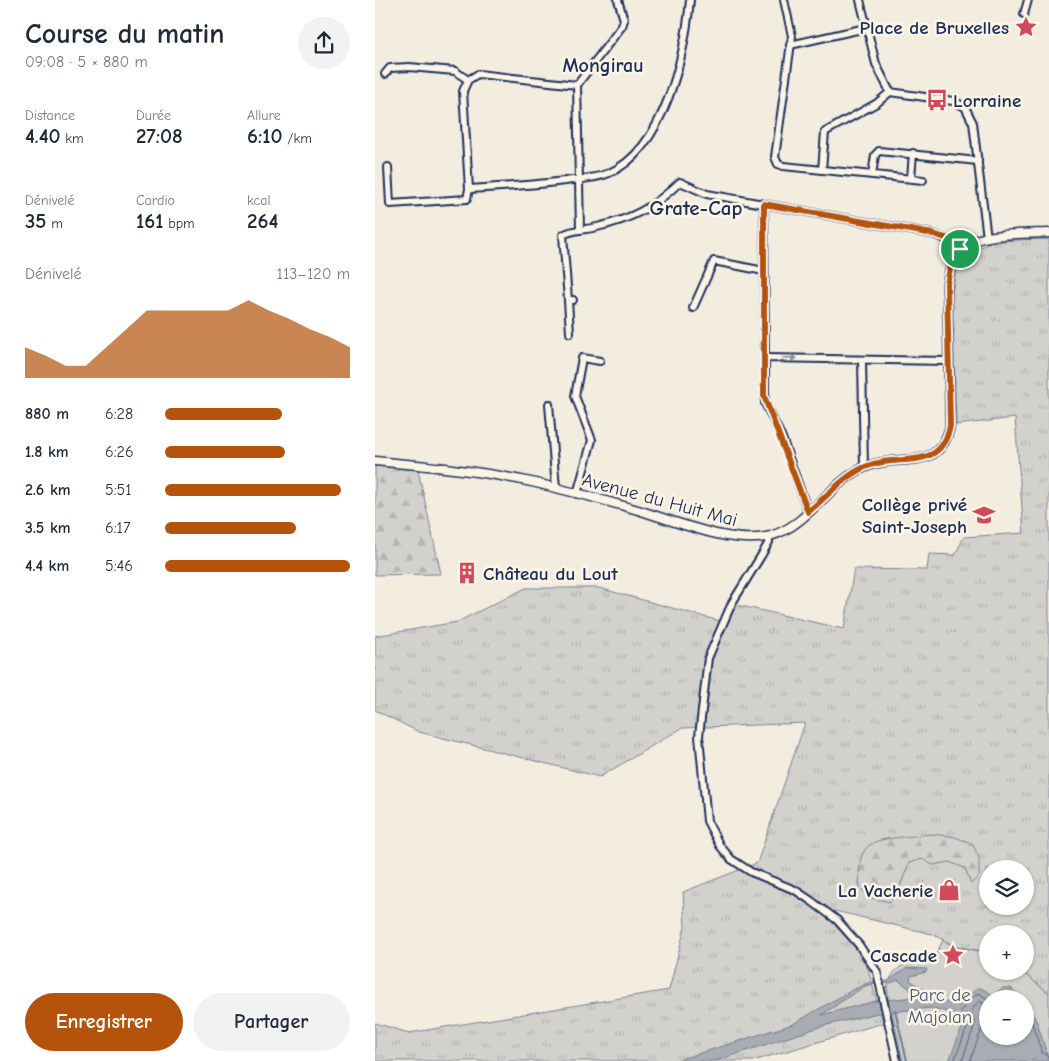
<!DOCTYPE html>
<html lang="fr">
<meta charset="utf-8">
<style>
:root{--surface:#fff;--page:#f2f2f3;--text:#1f2937;--muted:#747a83;--accent:#b45309}
body{margin:0;font-family:"Comic Neue",sans-serif;background:var(--page);color:var(--text);height:100vh;display:flex;flex-direction:column;font-size:19px;white-space:nowrap}
*{box-sizing:border-box;margin:0}
p{font-size:16px;color:var(--muted)}
.icon{flex:none;width:28px;height:28px;fill:none;stroke:currentColor;stroke-width:2;stroke-linecap:round;stroke-linejoin:round}
.map{position:relative;flex:1;overflow:hidden}
.side{display:flex;flex-direction:column;background:var(--surface);width:375px}
.side>*{flex:none}
.fabs{position:absolute;left:604px;top:860px;display:grid;gap:10px}
.fabs a{display:grid;place-items:center;width:55px;height:55px;border-radius:50%;background:var(--surface);box-shadow:0 1px 4px #0004;font-size:25px}
.pin{position:absolute;display:grid;place-items:center;width:42px;height:42px;color:#fff;margin:-21px;border:2px solid #fff;border-radius:50%;box-shadow:0 1px 5px #0007}
.round{display:grid;place-items:center;flex:none;width:52px;height:52px;border-radius:26px;background:var(--page)}
.headline{display:flex;align-items:center;justify-content:space-between;height:85px;padding:0 25px}
h1{font-size:28px;font-weight:700;line-height:38px}
.metrics{display:grid;grid-template-columns:repeat(3,1fr);gap:8px;height:85px;padding:5px 25px}
.metrics div{display:grid;align-content:center}
.metrics b{font-size:21px;font-weight:700}
.metrics small{font-size:14px;font-weight:400}
.metrics p{font-size:14px}
.chart{height:140px;padding:10px 25px}
.chart p{display:flex;justify-content:space-between}
.chart svg{width:100%;height:90px;margin-top:5px;fill:var(--accent);opacity:.7}
.cta{display:flex;gap:10px;margin-top:auto;padding:10px 25px}
.cta a{flex:1;height:58px;border-radius:30px;background:var(--accent);color:#fff;font-size:20px;font-weight:700;line-height:58px;text-align:center}
.cta a+a{background:var(--page);color:var(--text)}
ul{padding:0 25px;list-style:none;font-size:16px}
li{display:grid;grid-template-columns:80px 60px 1fr;align-items:center;height:38px}
li i{height:12px;border-radius:6px;background:var(--accent)}
main{display:flex;flex:1;min-height:0}
.map>svg:first-child{display:block}
.grass{fill:url(#grass-tufts);stroke:#778095;fill-rule:evenodd}
.forest{fill:url(#forest-firs);stroke:#778095}
.park{fill:#d3d1cc;stroke:#778095;fill-rule:evenodd}
.water{fill:#a9acb3;stroke:#707a91;fill-rule:evenodd}
.lines{fill:none;stroke-linecap:round;stroke-linejoin:round}
.shore{stroke:#546180;stroke-width:1}
.stream{stroke:#707a91;stroke-width:2}
.minor-casing{stroke:#1b2f5e;stroke-width:10}
.major-casing{stroke:#1b2f5e;stroke-width:11}
.minor{stroke:#fcf5e5;stroke-width:6}
.major{stroke:#fcf5e5;stroke-width:8}
.oneway{fill:#8c92a2}
.route-casing{stroke:#fff;stroke-width:10}
.route{stroke:#b45309;stroke-width:6}
.labels{text-anchor:middle;stroke-width:5;stroke-linejoin:round;paint-order:stroke}
.poi-label{font-size:19px;font-weight:bold;fill:#1b2f5e;stroke:#fcf5e5;text-anchor:end}
.street-label{font-size:19px;fill:#1b2f5e;stroke:#fcf5e5}
.park-label{font-size:19px;fill:#49587a;stroke:#fcf5e5}
.neighbourhood-label{font-size:20px;font-weight:bold;fill:#1b2f5e;stroke:#fcf5e5}
.quarter-label{font-size:21px;font-weight:bold;fill:#1b2f5e;stroke:#fcf5e5}
</style>
<main>
<section class="side">
<div class="headline"><div><h1>Course du matin</h1><p>09:08 · 5 × 880 m</p></div><a class="round"><svg class="icon" aria-label="share" viewBox="0 0 24 24"><path d="M12 15V3M7 8l5-5 5 5M5 13v7h14v-7"/></svg></a></div>
<div class="metrics">
<div><p>Distance</p><b>4.40<small> km</small></b></div>
<div><p>Durée</p><b>27:08</b></div>
<div><p>Allure</p><b>6:10<small> /km</small></b></div>
</div>
<div class="metrics">
<div><p>Dénivelé</p><b>35<small> m</small></b></div>
<div><p>Cardio</p><b>161<small> bpm</small></b></div>
<div><p>kcal</p><b>264</b></div>
</div>
<div class="chart"><p><span>Dénivelé</span>113–120 m</p>
<svg viewBox="0 0 160 44" preserveAspectRatio="none"><path d="M0 44V29L10 33L20 38L30 38L40 29L50 20L60 11L70 11L80 11L90 11L100 11L110 6L120 11L130 15L140 20L150 24L160 29V44z"/></svg>
</div>
<ul>
<li><b>880 m</b>6:28<i style="width:63%"></i></li>
<li><b>1.8 km</b>6:26<i style="width:65%"></i></li>
<li><b>2.6 km</b>5:51<i style="width:95%"></i></li>
<li><b>3.5 km</b>6:17<i style="width:71%"></i></li>
<li><b>4.4 km</b>5:46<i style="width:100%"></i></li>
</ul>
<div class="cta"><a>Enregistrer</a><a>Partager</a></div>
</section>
<div class="map">
<svg width="674" height="1061" viewBox="0 0 674 1061">
<defs>
<pattern id="grass-tufts" width="24" height="20" patternUnits="userSpaceOnUse" patternTransform="scale(1.25)"><rect width="24" height="20" fill="#d3d1cc"/><path d="M3 7l-1-3M5 7V3M7 7l1-3M15 17l-1-3M17 17v-4M19 17l1-3" fill="none" stroke="#b5b4b2"/></pattern>
<pattern id="forest-firs" width="22" height="20" patternUnits="userSpaceOnUse" patternTransform="scale(1.25)"><rect width="22" height="20" fill="#d3d1cc"/><path d="M5 1l3.5 6h-7zM16 11l3.5 6h-7z" fill="#b5b4b2"/></pattern>
</defs>
<rect width="100%" height="100%" fill="#f3ede0"/>
<filter id="ink" filterUnits="userSpaceOnUse"><feTurbulence type="fractalNoise" baseFrequency=".02" numOctaves="2"/><feDisplacementMap in="SourceGraphic" scale="10" xChannelSelector="R" yChannelSelector="G"/><feConvolveMatrix kernelMatrix="1 2 1 2 8 2 1 2 1" color-interpolation-filters="sRGB"/></filter>
<g filter="url(#ink)">
<path class="grass" d="M674 239V993L646 971H650V934H612V952L580 946 557 934 460 911 457 922 481 949 493 969 508 1023 378 1061H0V1023L34 1033 294 990 310 927 308 892 382 863 430 723 307 728 225 777 44 732 0 710V636L82 622 151 588H224L352 623 362 605 469 629 479 569 552 570 554 554 580 555 589 537 649 533 640 418 581 425 577 294C582 235 628 241 674 239ZM612 869H650V906H612Z"/>
<g class="forest">
<path d="M0 466 43 470 66 574 0 575Z"/>
<path d="M553 834 576 836 597 843 604 858V876L596 884 590 868 574 862 558 865 547 859 534 863 523 892 515 902 496 898 485 888C479 829 509 842 553 834Z"/>
</g>
<path class="park" d="M568 940 580 947 612 952V971H646L674 993V1061H528L512 988C517 964 538 960 560 956ZM612 999H650V1036H612Z"/>
<path class="water" d="M532 968 552 969 551 972 536 976 535 980C548 990 561 996 574 1004L579 1002 583 1006 602 988H606L618 995 628 988H636L647 999H612V1036H650V1002L662 1022 674 1061H574L589 1022 573 1012 557 1008 503 1013 448 1026 340 1061H300L418 1024 475 991 495 982 513 981ZM523 980 534 988 540 997 501 1001 446 1015 490 986C501 982 512 986 523 980Z"/>
<g class="lines">
<g class="shore">
<path d="M650 1010 657 1023 667 1053 674 1056"/>
<path d="M579 1061 594 1023 585 1011 603 993 613 999"/>
<path d="M587 1061 600 1024 596 1011 604 1001 612 1005"/>
<path d="M595 1061 607 1028 606 1014 612 1013"/>
</g>
<path class="stream" d="M520 1010 532 1061"/>
<g class="minor-casing">
<g id="minor">
<path d="M409 0 417 36 400 157 403 164 408 166 548 180"/>
<path d="M485 0 501 64 515 92"/>
<path d="M649 14 653 0"/>
<path d="M415 45 491 28"/>
<path d="M10 74 15 68 34 67 80 71 93 80"/>
<path d="M202 85 103 74 93 80 88 91 94 189C129 187 163 185 197 180 209 179 223 178 234 173 290 149 310 53 315 0"/>
<path d="M515 92 578 101 590 107 598 123 612 238"/>
<path d="M13 167 15 204 92 199 94 189"/>
<path d="M447 170 450 132 502 103 515 92"/>
<path d="M497 175 500 155 504 151 603 161"/>
<path d="M536 178 538 153"/>
<path d="M389 204 390 358"/>
<path d="M205 230 202 85 247 26 249 20 243 0"/>
<path d="M193 300 195 333"/>
<path d="M198 300H193L188 235C197 229 211 230 222 227 257 219 279 207 305 182L332 194 558 234 571 239 585 249"/>
<path d="M318 308 339 261 389 271"/>
<path d="M487 360 489 467"/>
<path d="M174 404 181 488"/>
<path d="M202 494 217 440 200 396 207 358 225 361"/>
<path d="M433 512 407 438 390 403V358L573 361"/>
<path d="M394 537V542L386 556 357 603 333 658 324 736 332 821 345 846 356 859 376 872 420 890 435 900 462 920 484 945 502 972 522 1061"/>
</g>
</g>
<g class="major-casing">
<path id="major" d="M0 461C54 466 108 471 161 483 195 491 229 500 263 510 299 521 359 546 395 536 435 525 455 480 493 466 527 453 565 473 575 426L572 284C574 272 577 257 586 248 605 232 650 234 674 233"/>
</g>
<use href="#minor" class="minor"/>
<use href="#major" class="major"/>
</g>
<defs><path id="oneway-solid" d="M-6-.8H1V-3.2L6.5 0L1 3.2V.8H-6Z" transform="scale(1.25)"/></defs>
<use class="oneway" href="#oneway-solid" transform="translate(415 358) rotate(1)"/>
</g>
<g class="lines" filter="url(#ink)">
<g class="route-casing">
<path id="route" d="M389 204 558 234 571 238 585 249 575 268 572 284 575 426C565 474 524 452 490 467 469 476 451 497 433 512L389 396Z"/>
</g>
<use href="#route" class="route"/>
</g>
<defs>
<g id="sight-bare" transform="scale(1.725)"><path d="M0-6L1.8-2.2L6-1.7L2.9 1.2L3.7 5.4L0 3.3L-3.7 5.4L-2.9 1.2L-6-1.7L-1.8-2.2Z" fill="#d1495b" stroke="#fcf5e5" stroke-width="2.5" paint-order="stroke"/></g>
<g id="bus-bare" transform="scale(1.725)"><path d="M-5-6H5V4H4V6H2V4H-2V6H-4V4H-5ZM-3.5-4V0h7V-4ZM-3.5 1.2v1.5H-2V1.2ZM2 1.2v1.5H3.5V1.2Z" fill="#d1495b" stroke="#fcf5e5" stroke-width="2.5" paint-order="stroke"/></g>
<g id="school-bare" transform="scale(1.725)"><path d="M0-5L7-2L0 1L-7-2ZM-4 1L0 2.5L4 1V4Q0 6-4 4Z" fill="#d1495b" stroke="#fcf5e5" stroke-width="2.5" paint-order="stroke"/></g>
<g id="building-bare" transform="scale(1.725)"><path d="M-4-6H4V6H1V3H-1V6H-4ZM-2.5-4.3h1.7v1.8h-1.7ZM.8-4.3h1.7v1.8H.8ZM-2.5-1h1.7V.8h-1.7ZM.8-1h1.7V.8H.8Z" fill="#d1495b" stroke="#fcf5e5" stroke-width="2.5" paint-order="stroke"/></g>
<g id="shop-bare" transform="scale(1.725)"><path d="M-5-2.5h2.3a2.7 3.5 0 0 1 5.4 0H5L5.5 6h-11ZM-1.5-2.5h3a1.5 2.3 0 0 0-3 0Z" fill="#d1495b" stroke="#fcf5e5" stroke-width="2.5" paint-order="stroke"/></g>
</defs>
<g fill-rule="evenodd">
<use href="#sight-bare" x="651" y="27"/>
<use href="#bus-bare" x="562" y="100"/>
<use href="#school-bare" x="609" y="515"/>
<use href="#building-bare" x="92" y="573"/>
<use href="#shop-bare" x="574" y="890"/>
<use href="#sight-bare" x="578" y="955"/>
</g>
<g class="labels">
<g class="poi-label">
<text x="634" y="34">Place de Bruxelles</text>
<text x="578" y="107" text-anchor="start">Lorraine</text>
<text x="592" y="511">Collège privé<tspan x="592" dy="22">Saint-Joseph</tspan></text>
<text x="108" y="580" text-anchor="start">Château du Lout</text>
<text x="558" y="897">La Vacherie</text>
<text x="562" y="962">Cascade</text>
</g>
<g class="street-label">
<text transform="translate(285 499) rotate(15)" y="7">Avenue du Huit Mai</text>
</g>
<g class="park-label">
<text x="565" y="1001">Parc de<tspan x="565" dy="22">Majolan</tspan></text>
</g>
<g class="neighbourhood-label">
<text x="228" y="72">Mongirau</text>
</g>
<g class="quarter-label">
<text x="321" y="215">Grate-Cap</text>
</g>
</g>
</svg>
<div class="fabs">
<a><svg class="icon" aria-label="layers" viewBox="0 0 24 24"><path d="M12 4l9 5-9 5-9-5zM3 14l9 5 9-5"/></svg></a>
<a>+</a>
<a>−</a>
</div>
<div class="pin" style="left:585px;top:249px;background:#1e9e55"><svg class="icon" aria-label="arrive" viewBox="0 0 24 24"><path d="M6 21V4h12l-3 4 3 4H6"/></svg></div>
</div>
</main>
